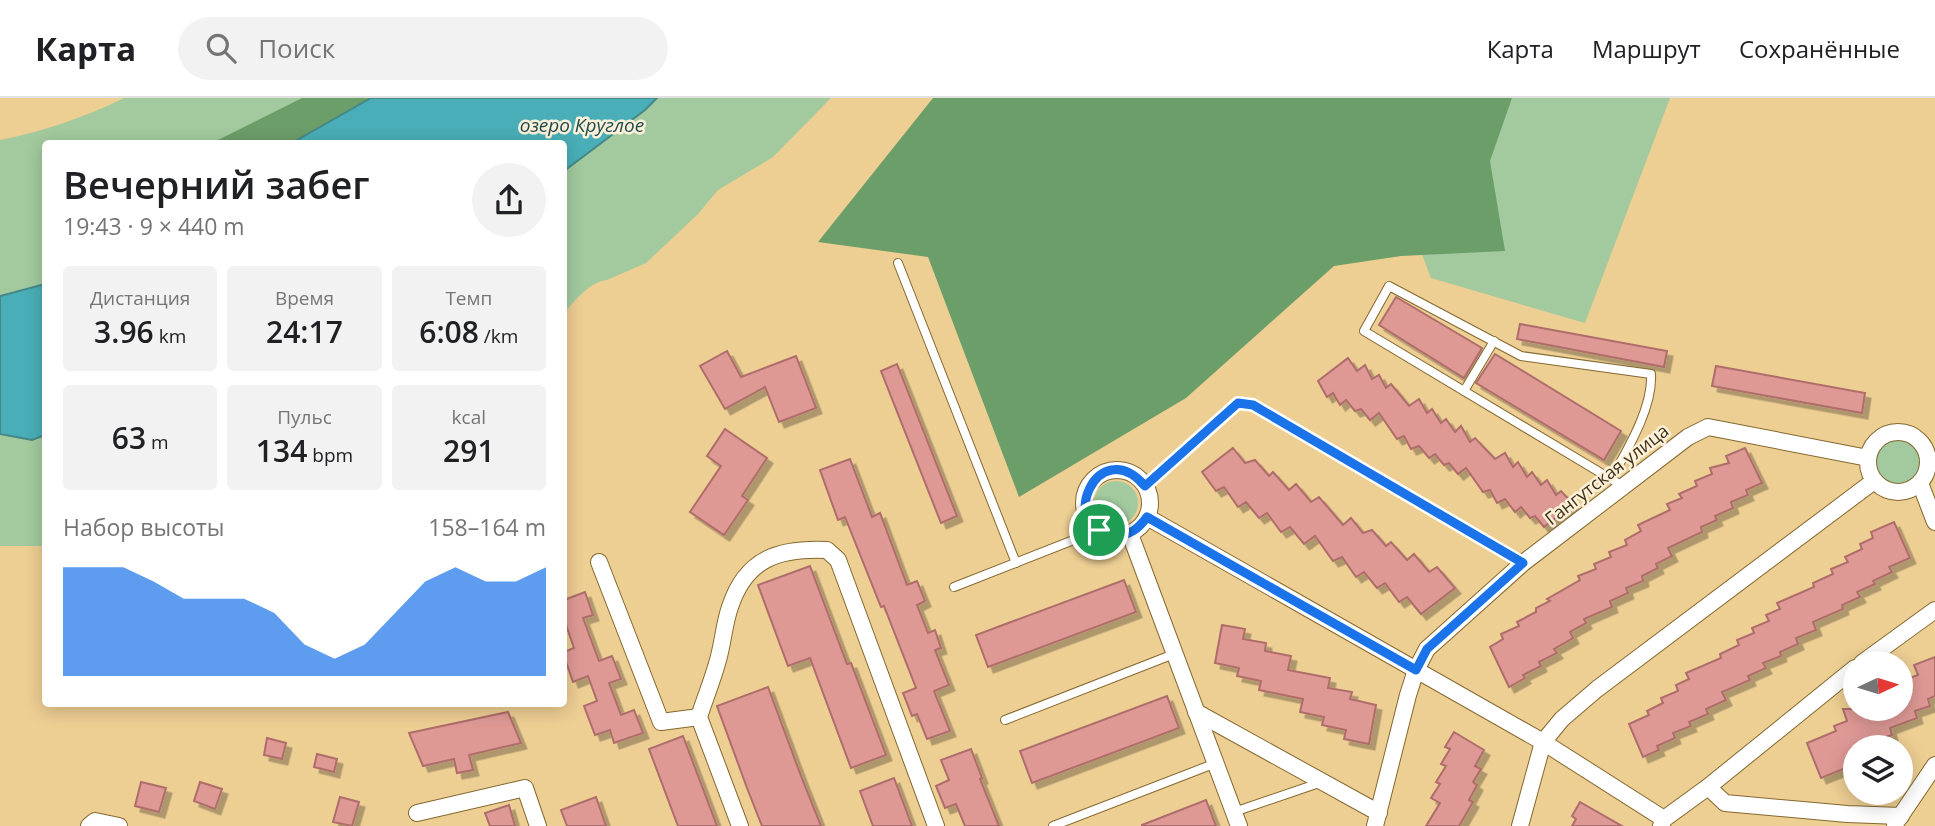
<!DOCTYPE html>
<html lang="ru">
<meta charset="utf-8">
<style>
:root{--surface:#fff;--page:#f2f2f2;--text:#202124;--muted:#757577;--line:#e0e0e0;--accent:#1a73e8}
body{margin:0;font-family:"Open Sans",sans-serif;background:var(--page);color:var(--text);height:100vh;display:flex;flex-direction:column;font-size:26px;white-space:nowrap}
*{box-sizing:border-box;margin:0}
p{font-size:23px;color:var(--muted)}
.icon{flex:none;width:38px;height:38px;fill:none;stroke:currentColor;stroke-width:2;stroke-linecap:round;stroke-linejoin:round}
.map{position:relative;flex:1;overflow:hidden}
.side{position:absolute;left:42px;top:42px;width:525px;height:567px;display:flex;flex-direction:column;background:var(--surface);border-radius:7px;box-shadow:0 4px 18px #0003}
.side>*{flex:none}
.needle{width:46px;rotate:86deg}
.buttons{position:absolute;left:1843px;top:553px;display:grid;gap:14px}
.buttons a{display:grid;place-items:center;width:70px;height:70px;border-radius:50%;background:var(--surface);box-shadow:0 4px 18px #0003;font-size:35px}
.pin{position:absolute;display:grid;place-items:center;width:60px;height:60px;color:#fff;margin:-30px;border:4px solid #fff;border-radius:50%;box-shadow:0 2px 7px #0007}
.round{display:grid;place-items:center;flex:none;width:74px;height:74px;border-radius:37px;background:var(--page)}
.head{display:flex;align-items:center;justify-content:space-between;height:119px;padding:0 21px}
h1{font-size:38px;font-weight:600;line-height:52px}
.metrics{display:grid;grid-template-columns:repeat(3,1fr);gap:10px;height:119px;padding:7px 21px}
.metrics div{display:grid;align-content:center;border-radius:7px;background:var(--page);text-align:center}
.metrics b{font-size:30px;font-weight:600}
.metrics small{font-size:19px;font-weight:400}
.metrics p{font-size:19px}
.chart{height:196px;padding:14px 21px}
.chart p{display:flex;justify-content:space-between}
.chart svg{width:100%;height:126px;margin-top:7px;fill:var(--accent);opacity:.7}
header{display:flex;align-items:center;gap:42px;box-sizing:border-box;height:98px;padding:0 35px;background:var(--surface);border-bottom:2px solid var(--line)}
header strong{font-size:33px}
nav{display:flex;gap:38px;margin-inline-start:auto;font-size:24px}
.search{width:490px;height:63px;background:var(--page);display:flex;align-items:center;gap:18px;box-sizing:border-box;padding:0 24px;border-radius:38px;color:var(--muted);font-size:26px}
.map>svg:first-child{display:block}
.green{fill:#a2ca9e}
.forest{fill:#6c9e69}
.water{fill:#49aeb7;stroke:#458887;stroke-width:2}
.building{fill:#de9995;stroke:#ae6d6a;stroke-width:2;filter:url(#shadow)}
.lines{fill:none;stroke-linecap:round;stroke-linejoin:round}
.service-casing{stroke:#84682f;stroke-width:10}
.minor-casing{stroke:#84682f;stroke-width:18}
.service{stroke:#fff;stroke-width:8}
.minor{stroke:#fff;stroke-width:16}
.route-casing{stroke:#fff;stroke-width:14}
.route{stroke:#1a73e8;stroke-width:9}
.labels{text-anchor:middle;stroke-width:5;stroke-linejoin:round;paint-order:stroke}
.street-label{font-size:18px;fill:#3d3018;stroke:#fef1da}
.water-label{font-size:19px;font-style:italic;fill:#1d4a4e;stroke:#fef1da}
</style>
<header>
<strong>Карта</strong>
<div class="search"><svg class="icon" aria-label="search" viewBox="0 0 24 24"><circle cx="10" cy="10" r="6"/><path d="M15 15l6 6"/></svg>Поиск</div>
<nav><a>Карта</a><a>Маршрут</a><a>Сохранённые</a></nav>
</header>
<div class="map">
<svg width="1935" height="728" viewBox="0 0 1935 728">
<defs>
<filter id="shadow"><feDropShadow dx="5.5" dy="5.5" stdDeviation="0" flood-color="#0004"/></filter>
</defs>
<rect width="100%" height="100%" fill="#edce93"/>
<g class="green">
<path d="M124 0H831L773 59 718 92 698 116 646 165 607 182C590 183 575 203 564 215V46H46L45 448H0V42C41 34 86 19 124 0Z"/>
<path d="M1362 0H1670L1585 225 1431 180Z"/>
<circle cx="1898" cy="364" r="22"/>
<circle cx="1116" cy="405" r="22"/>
</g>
<g class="forest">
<path d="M302 0H371L292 45H212Z"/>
<path d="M933 0H1512L1490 63 1505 153 1401 158 1334 168 1186 300 1019 399 928 159 818 144Z"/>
</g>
<g class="water">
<path d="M371 0H657L645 12 564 73V46L292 45Z"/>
<path d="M45 186V337L32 342 0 336V198Z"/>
</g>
<g class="building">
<path d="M1396 199 1482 250 1464 280 1379 227Z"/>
<path d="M1520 226 1667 253 1664 269 1517 241Z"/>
<path d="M727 253 741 279 796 258 816 310 779 324 765 289 725 311 700 268Z"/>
<path d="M1495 256 1621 333 1604 362 1476 285Z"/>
<path d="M1348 260 1357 273 1365 267 1372 281 1379 277 1386 290 1391 286 1409 308 1419 301 1427 315 1432 311 1441 325 1446 321 1455 334 1461 328 1470 344 1475 340 1495 361 1505 355 1513 369 1518 364 1527 379 1532 374 1541 387 1547 382 1556 397 1561 393 1573 406 1544 429 1535 418 1530 420 1521 409 1515 414 1505 401 1497 405 1490 392 1483 394 1466 370 1458 376 1449 365 1444 367 1435 356 1429 360 1419 348 1411 351 1404 338 1397 341 1379 315 1370 322 1361 311 1355 313 1346 302 1340 307 1333 295 1327 299 1318 283Z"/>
<path d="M897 266 957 418 941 425 881 273Z"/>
<path d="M1716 268 1865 295 1862 315 1712 288Z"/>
<path d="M725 331 767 360 742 398 748 402 724 437 690 414 721 368 707 358Z"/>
<path d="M1233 350 1245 365 1255 362 1269 378 1273 374 1289 392 1296 386 1311 404 1319 399 1343 427 1351 420 1363 435 1372 432 1386 448 1391 444 1407 462 1414 456 1429 474 1437 469 1455 490 1421 516 1407 499 1399 504 1385 485 1377 490 1364 474 1356 479 1342 459 1333 463 1315 438 1304 446 1290 429 1281 434 1267 415 1259 420 1246 404 1238 409 1224 389 1216 393 1202 374Z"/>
<path d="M1745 350 1762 385 1746 392 1748 397 1731 404 1733 410 1715 418 1717 422 1701 429 1702 434 1668 450 1672 458 1656 466 1658 470 1642 478 1643 483 1626 490 1628 495 1610 503 1612 509 1584 521 1586 525 1570 534 1573 540 1554 551 1557 555 1539 564 1541 568 1523 577 1525 580 1509 589 1490 549 1503 541 1501 536 1519 528 1517 524 1536 514V510L1550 503 1547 501 1580 482 1578 478 1596 471 1594 466 1611 459 1609 454 1627 447 1625 442 1641 433 1638 427 1670 412 1667 406 1682 400 1679 396 1697 388 1695 383 1712 376 1710 370 1729 365 1726 358Z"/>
<path d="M850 361 872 419 880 415 907 487 917 483 925 503 917 507 928 535 935 532 941 550 935 552 949 587 934 593 950 633 927 641 917 616 912 618 903 595 916 590 884 508 881 509 845 419 838 422 820 372Z"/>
<path d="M1894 424 1910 460 1889 469 1892 474 1873 483 1875 486 1857 494 1860 499 1842 507 1843 511 1813 524 1816 532 1796 540 1798 546 1780 554 1781 558 1763 565 1766 570 1748 578 1750 582 1722 594 1726 602 1706 611 1708 616 1689 624 1691 628 1673 635 1675 640 1657 648 1659 652 1643 659 1629 626 1649 617 1647 613 1663 605 1661 600 1678 593 1676 587 1689 581 1686 575 1721 560 1720 556 1739 547 1737 542 1754 535 1752 530 1769 523 1766 517 1780 511 1777 505 1814 489 1813 485 1833 476 1831 471 1848 464 1845 459 1862 451 1860 446 1873 440 1871 434Z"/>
<path d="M810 468 847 566 851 565 886 657 851 670 810 560 788 568 758 487Z"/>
<path d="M1124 482 1136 514 988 569 976 537Z"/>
<path d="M585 494 593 517 583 520 599 563 612 558 621 581 609 585 621 617 634 612 643 635 614 645 610 632 595 637 584 608 597 603 588 578 573 584 564 558V554L574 550 564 521V502Z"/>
<path d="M1222 527 1245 531 1243 541 1266 545 1265 553 1291 558 1288 572 1330 580 1328 590 1352 594 1350 601 1376 607 1369 646 1344 641 1346 632 1322 627 1324 619 1300 614 1303 601 1259 592 1261 583 1237 578 1239 570 1215 565Z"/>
<path d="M1935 559V598L1928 601 1930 608 1915 613 1917 620 1890 630 1892 637 1855 649V658L1848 661 1851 668 1821 680 1807 645 1836 633 1834 628 1847 623 1843 611H1900V593L1907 591 1904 582 1918 577 1914 567Z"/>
<path d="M768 589 801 678 821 728H762L747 690 717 608Z"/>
<path d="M1167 598 1179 630 1032 685 1020 653Z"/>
<path d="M508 614 521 645 469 657 473 672 457 675 454 661 423 668 409 635Z"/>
<path d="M1454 634 1484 652 1475 668 1481 671 1473 684 1477 687 1469 702 1473 704 1459 728H1426L1440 705 1431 700 1440 686 1436 684 1446 668 1441 666 1450 651 1445 649Z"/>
<path d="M683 638 717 728H678L649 651Z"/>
<path d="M267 640 286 645 282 661 264 657Z"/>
<path d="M971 651 982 680 980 681 999 728H965L956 706 945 710 936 688 949 682 941 662Z"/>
<path d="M317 656 337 661 334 674 314 669Z"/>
<path d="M894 680 912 728H873L860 693Z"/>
<path d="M141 684 166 690 159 714 135 708Z"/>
<path d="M200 684 222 691 215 711 194 703Z"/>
<path d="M340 699 359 704 352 728 333 724Z"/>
<path d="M596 699 606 728H567L561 712Z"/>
<path d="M1206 702 1216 728H1142V727Z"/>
<path d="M1580 704 1622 728H1572L1576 721 1572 718Z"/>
<path d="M509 707 515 728H490L485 715Z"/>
</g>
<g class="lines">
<g class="service-casing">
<g id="service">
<path d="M898 165 1016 465"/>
<path d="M1464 293 1494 243"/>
<path d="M1611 381C1627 352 1653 310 1651 276L1521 258 1389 188 1364 233 1611 381 1623 388"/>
<path d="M1145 388 1238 305 1253 307 1523 465"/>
<path d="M954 489 1099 432"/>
<path d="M1005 622 1174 556"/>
<path d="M1234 714 1322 684"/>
<path d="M1053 728 1216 665"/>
</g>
</g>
<g class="minor-casing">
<g id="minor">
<circle cx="1898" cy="364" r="30"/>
<circle cx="1117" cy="405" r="33"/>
<path d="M1920 385 1935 424"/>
<path d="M1147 419 1543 644 1664 721"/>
<path d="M1130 436 1239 728"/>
<path d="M599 464 661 624 699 619"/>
<path d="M1862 565 1935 512"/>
<path d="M1196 614 1379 715"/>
<path d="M1708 689 1725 705 1847 716 1901 718"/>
<path d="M417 715 525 690 538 728"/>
<path d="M1895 726 1935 667"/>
<path d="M89 728 95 723 119 728"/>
<path d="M740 728 699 619C705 600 713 581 718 562 723 545 724 526 730 509 746 460 779 450 827 452L838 462 936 728"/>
<path d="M1375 728 1408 597 1416 572 1427 551 1523 465 1688 339 1708 329 1868 360"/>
<path d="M1520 728 1543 644 1562 621 1597 591 1874 383"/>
<path d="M1661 728 1664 721 1708 689 1855 570"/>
</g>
</g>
<use href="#service" class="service"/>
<use href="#minor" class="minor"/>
</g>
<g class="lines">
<g class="route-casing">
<path id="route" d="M1238 305 1253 307 1523 465 1427 551 1416 572 1147 419C1139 430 1130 438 1115 437 1055 434 1097 333 1145 388Z"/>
</g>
<use href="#route" class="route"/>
</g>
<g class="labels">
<g class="street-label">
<text transform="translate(1607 377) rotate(-38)" y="6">Гангутская улица</text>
</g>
<g class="water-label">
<text x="582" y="34">озеро Круглое</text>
</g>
</g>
</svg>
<div class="buttons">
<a><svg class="needle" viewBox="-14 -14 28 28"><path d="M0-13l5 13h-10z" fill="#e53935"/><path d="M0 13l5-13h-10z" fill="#757577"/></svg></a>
<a><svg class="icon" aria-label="layers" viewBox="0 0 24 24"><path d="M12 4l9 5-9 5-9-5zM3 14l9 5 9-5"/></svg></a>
</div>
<div class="pin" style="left:1099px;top:432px;background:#1e9e55"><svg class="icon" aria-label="arrive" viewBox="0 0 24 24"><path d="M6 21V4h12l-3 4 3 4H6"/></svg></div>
<section class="side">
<div class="head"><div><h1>Вечерний забег</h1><p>19:43 · 9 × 440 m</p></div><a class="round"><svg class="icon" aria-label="share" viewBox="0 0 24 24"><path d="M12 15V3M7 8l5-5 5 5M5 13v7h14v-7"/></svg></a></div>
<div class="metrics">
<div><p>Дистанция</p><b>3.96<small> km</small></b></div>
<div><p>Время</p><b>24:17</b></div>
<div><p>Темп</p><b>6:08<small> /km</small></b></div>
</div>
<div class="metrics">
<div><b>63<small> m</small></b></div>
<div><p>Пульс</p><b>134<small> bpm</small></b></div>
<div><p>kcal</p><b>291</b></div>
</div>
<div class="chart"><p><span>Набор высоты</span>158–164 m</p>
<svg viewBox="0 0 160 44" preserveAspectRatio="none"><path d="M0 44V6L10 6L20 6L30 11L40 17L50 17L60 17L70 22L80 33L90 38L100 33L110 22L120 11L130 6L140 11L150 11L160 6V44z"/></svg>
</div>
</section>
</div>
